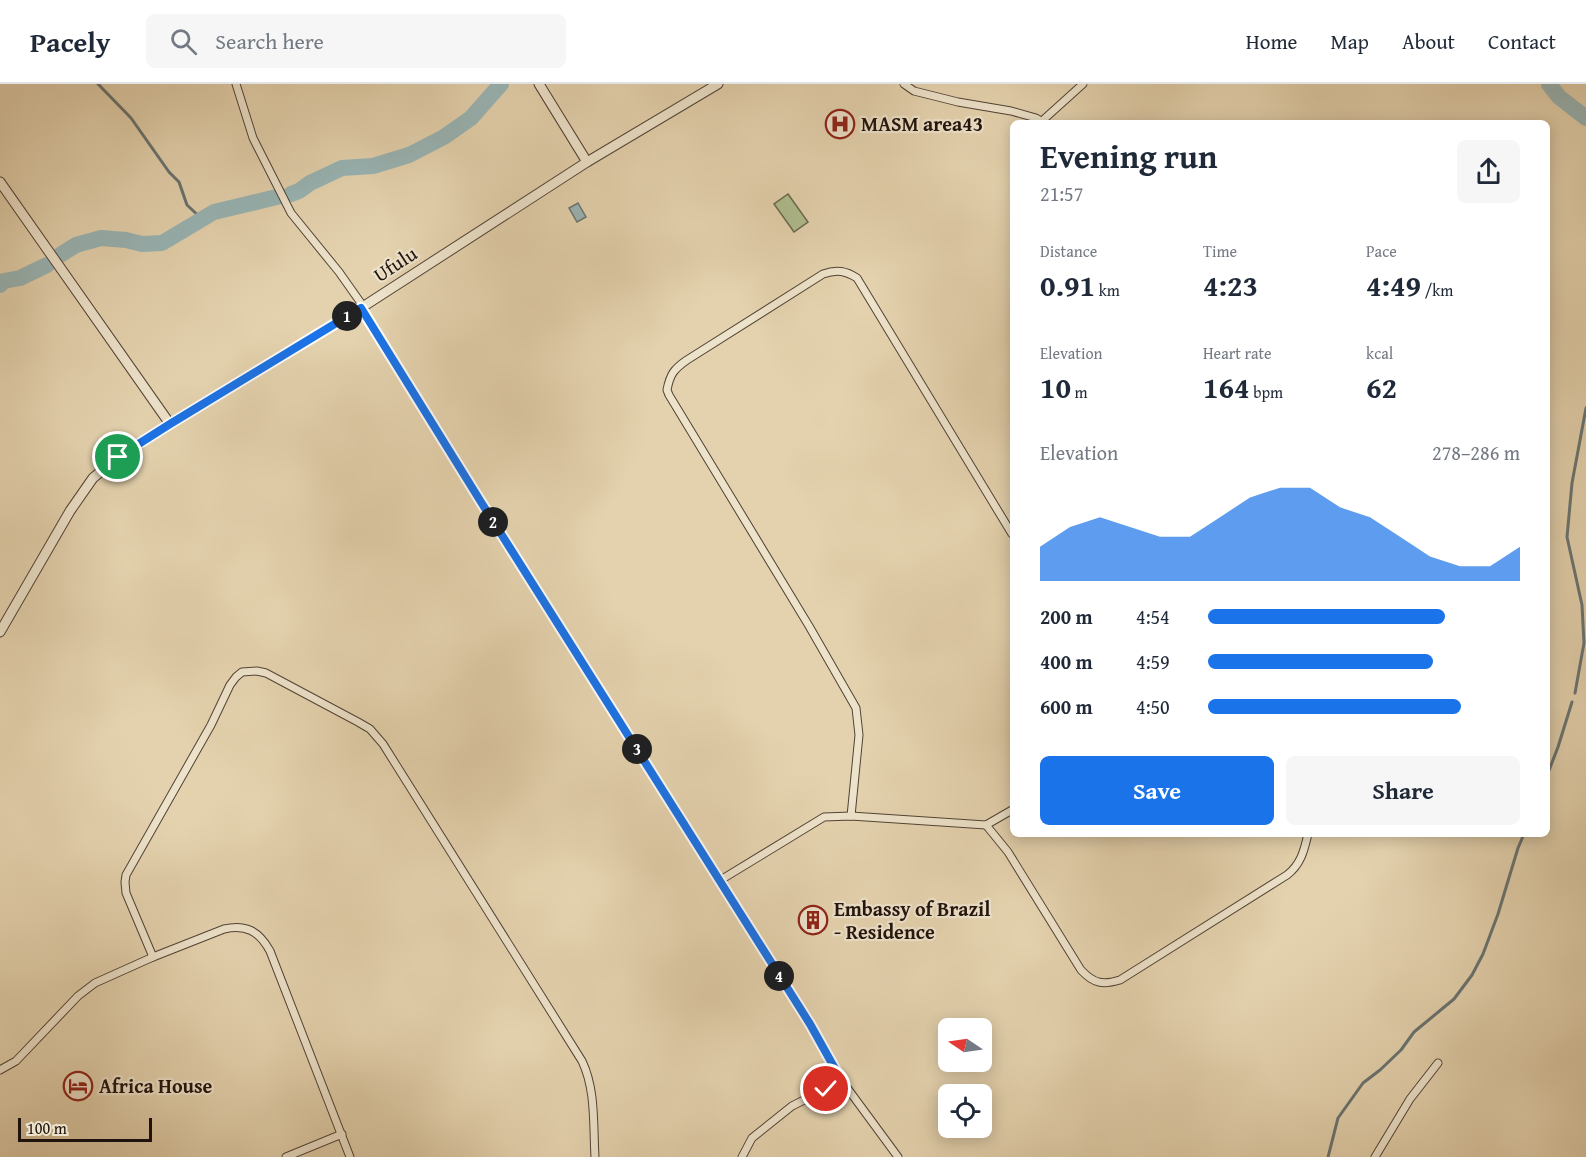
<!DOCTYPE html>
<meta charset="utf-8">
<style>
:root{--surface:#fff;--page:#f6f6f7;--text:#1f2937;--muted:#747a83;--line:#e0e1e3;--accent:#1a73e8}
body{margin:0;font-family:"Gentium Book Plus",serif;background:var(--page);color:var(--text);height:100vh;display:flex;flex-direction:column;font-size:22px;white-space:nowrap}
*{box-sizing:border-box;margin:0}
p{font-size:20px;color:var(--muted)}
.icon{flex:none;width:33px;height:33px;fill:none;stroke:currentColor;stroke-width:2;stroke-linecap:round;stroke-linejoin:round}
.map{position:relative;flex:1;overflow:hidden}
.sheet{position:absolute;left:1010px;top:36px;width:540px;height:717px;display:flex;flex-direction:column;background:var(--surface);border-radius:9px;box-shadow:0 3px 15px #0003}
.sheet>*{flex:none}
.needle{width:39px;rotate:283deg}
.buttons{position:absolute;left:938px;top:934px;display:grid;gap:12px}
.buttons a{display:grid;place-items:center;width:54px;height:54px;border-radius:9px;background:var(--surface);box-shadow:0 3px 15px #0003;font-size:30px}
.scale{position:absolute;left:18px;bottom:15px;width:134px;box-sizing:border-box;padding-left:6px;border:3px solid #20130d;border-top:0;font-size:16px;line-height:21px;white-space:nowrap;color:#20130d;-webkit-text-stroke:4px #ede2ca;paint-order:stroke}
.pin{position:absolute;display:grid;place-items:center;width:51px;height:51px;color:#fff;margin:-26px;border:3px solid #fff;border-radius:50%;box-shadow:0 2px 6px #0007}
.km{position:absolute;width:30px;height:30px;margin:-15px;border-radius:50%;background:#222;color:#fff;font-size:16px;line-height:30px;text-align:center}
.round{display:grid;place-items:center;flex:none;width:63px;height:63px;border-radius:9px;background:var(--page)}
.headline{display:flex;align-items:center;justify-content:space-between;height:102px;padding:0 30px}
h1{font-size:33px;font-weight:600;line-height:45px}
.stats{display:grid;grid-template-columns:repeat(3,1fr);gap:9px;height:102px;padding:6px 30px}
.stats div{display:grid;align-content:center}
.stats b{font-size:30px;font-weight:600}
.stats small{font-size:16px;font-weight:400}
.stats p{font-size:16px}
.chart{height:168px;padding:12px 30px}
.chart p{display:flex;justify-content:space-between}
.chart svg{width:100%;height:108px;margin-top:6px;fill:var(--accent);opacity:.7}
.primary-button{display:flex;gap:12px;margin-top:auto;padding:12px 30px}
.primary-button a{flex:1;height:69px;border-radius:9px;background:var(--accent);color:#fff;font-size:24px;font-weight:600;line-height:69px;text-align:center}
.primary-button a+a{background:var(--page);color:var(--text)}
ul{padding:0 30px;list-style:none;font-size:20px}
li{display:grid;grid-template-columns:96px 72px 1fr;align-items:center;height:45px}
li i{height:15px;border-radius:8px;background:var(--accent)}
header{display:flex;align-items:center;gap:36px;box-sizing:border-box;height:84px;padding:0 30px;background:var(--surface);border-bottom:2px solid var(--line)}
header strong{font-size:28px}
nav{display:flex;gap:33px;margin-inline-start:auto;font-size:21px}
.search{width:420px;height:54px;background:var(--page);display:flex;align-items:center;gap:15px;box-sizing:border-box;padding:0 21px;border-radius:9px;color:var(--muted);font-size:22px}
.map>svg:first-child{display:block}
.green{fill:#afbd8e;stroke:#68684e;stroke-width:1.5}
.water{fill:#99b5b5;stroke:#697472;stroke-width:1.5}
.lines{fill:none;stroke-linecap:round;stroke-linejoin:round}
.stream{stroke:#697472;stroke-width:3}
.river{stroke:#99b5b5;stroke-width:16}
.minor-casing{stroke:#514335;stroke-width:9}
.tertiary-casing{stroke:#514335;stroke-width:11}
.minor{stroke:#ede2ca;stroke-width:7}
.tertiary{stroke:#ede2ca;stroke-width:9}
.route-casing{stroke:#fff;stroke-width:12}
.route{stroke:#1a73e8;stroke-width:8}
.labels{text-anchor:middle;stroke-width:4.5;stroke-linejoin:round;paint-order:stroke}
.poi-label{font-size:20px;font-weight:bold;fill:#20130d;stroke:#ede2ca;text-anchor:start}
.street-label{font-size:20px;fill:#20130d;stroke:#ede2ca}
</style>
<header>
<strong>Pacely</strong>
<div class="search"><svg class="icon" aria-label="search" viewBox="0 0 24 24"><circle cx="10" cy="10" r="6"/><path d="M15 15l6 6"/></svg>Search here</div>
<nav><a>Home</a><a>Map</a><a>About</a><a>Contact</a></nav>
</header>
<div class="map">
<svg width="1586" height="1073" viewBox="0 0 1586 1073">
<rect width="100%" height="100%" fill="#e4d2ae"/>
<filter id="stains"><feTurbulence type="fractalNoise" baseFrequency=".00333" numOctaves="4"/><feColorMatrix values="0 0 0 0 .2 0 0 0 0 .09 0 0 0 0 .02 0 0 0 .5 -.17"/></filter>
<radialGradient id="worn" r=".72"><stop offset=".6" stop-color="#630" stop-opacity="0"/><stop offset="1" stop-color="#630" stop-opacity=".3"/></radialGradient>
<path class="green" d="M788 110 808 138 794 148 774 120Z"/>
<path class="water" d="M578 119 586 133 577 138 569 124Z"/>
<g class="lines">
<g class="stream">
<path d="M98 0 131 34 169 88 179 98 187 121 202 135"/>
<path d="M1575 609 1584 559 1582 521 1567 453 1572 399 1586 324"/>
<path d="M1546 694 1558 663 1572 618"/>
<path d="M1328 1073 1338 1034 1363 999 1380 986 1401 966 1414 948 1454 915 1472 891 1483 870 1498 830 1518 764 1524 750"/>
</g>
<g class="river">
<path d="M1549 0 1559 13 1586 34"/>
<path d="M291 110 299 107 310 99 342 84 373 82 409 71 444 53 471 34 501 0"/>
<path d="M60 171 76 161 101 154 126 156 142 160 162 159 214 128 281 112"/>
<path d="M0 201 4 197 20 194 47 181"/>
</g>
<g class="minor-casing">
<g id="minor">
<path d="M236 0 253 54 291 129 339 188 363 222"/>
<path d="M904 0 914 7 958 18 1011 27 1036 34 1044 39"/>
<path d="M1042 37 1083 0"/>
<path d="M361 224 481 418 809 940 845 1001 898 1073"/>
<path d="M851 732 859 651 856 624 809 542 669 311 667 306C670 290 674 285 687 276L823 190C837 185 846 187 857 194L1012 450"/>
<path d="M986 741 1008 768 1081 886C1094 900 1103 901 1120 896L1287 791C1301 780 1304 767 1308 750"/>
<path d="M719 797 824 733 851 732 986 741 1012 726"/>
<path d="M153 873 126 809 125 798 126 791 211 641 230 601 236 593 242 588 257 587 266 589 358 638 370 645 383 660 582 977C596 1006 593 1041 595 1073"/>
<path d="M0 986 16 977 78 912 95 899 153 873 224 845C246 840 259 847 270 867L350 1073"/>
<path d="M286 1073 342 1050"/>
<path d="M742 1073 752 1054 792 1022 826 1005 845 1001"/>
<path d="M1375 1073 1410 1015 1438 979"/>
</g>
</g>
<g class="tertiary-casing">
<g id="tertiary">
<path d="M539 0 587 78"/>
<path d="M0 98 170 340"/>
<path d="M0 548 70 427 93 394 118 373 170 340 361 224 587 78 718 0"/>
</g>
</g>
<use href="#minor" class="minor"/>
<use href="#tertiary" class="tertiary"/>
</g>
<g class="lines">
<g class="route-casing">
<path id="route" d="M118 373 170 340 361 224 481 418 810 940 844 1001 826 1005"/>
</g>
<use href="#route" class="route"/>
</g>
<defs>
<g id="hospital-ring" transform="scale(1.5)"><circle r="9.5" fill="#ede2ca" stroke="#8f2418" stroke-width="1.5"/><path d="M-5-5h3v3.5h4V-5h3V5h-3V1.5h-4V5h-3Z" fill="#8f2418"/></g>
<g id="building-ring" transform="scale(1.5)"><circle r="9.5" fill="#ede2ca" stroke="#8f2418" stroke-width="1.5"/><path d="M-4-6H4V6H1V3H-1V6H-4ZM-2.5-4.3h1.7v1.8h-1.7ZM.8-4.3h1.7v1.8H.8ZM-2.5-1h1.7V.8h-1.7ZM.8-1h1.7V.8H.8Z" fill="#8f2418"/></g>
<g id="hotel-ring" transform="scale(1.5)"><circle r="9.5" fill="#ede2ca" stroke="#8f2418" stroke-width="1.5"/><path d="M-6-4.5h1.5V1H6V5H4.5V3h-9V5H-6ZM-4 0a1.8 1.8 0 1 1 3.6 0ZM.5 0V-2.5h3Q6-2.5 6 0Z" fill="#8f2418"/></g>
</defs>
<g fill-rule="evenodd">
<use href="#hospital-ring" x="840" y="40"/>
<use href="#building-ring" x="813" y="836"/>
<use href="#hotel-ring" x="78" y="1002"/>
</g>
<g class="labels">
<g class="poi-label">
<text x="861" y="47">MASM area43</text>
<text x="834" y="832">Embassy of Brazil<tspan x="834" dy="23">- Residence</tspan></text>
<text x="99" y="1009">Africa House</text>
</g>
<g class="street-label">
<text transform="translate(395 180) rotate(-33)" y="7">Ufulu</text>
</g>
</g>
<rect width="100%" height="100%" filter="url(#stains)"/>
<rect width="100%" height="100%" fill="url(#worn)"/>
</svg>
<div class="buttons">
<a><svg class="needle" viewBox="-14 -14 28 28"><path d="M0-13l5 13h-10z" fill="#e53935"/><path d="M0 13l5-13h-10z" fill="#747a83"/></svg></a>
<a><svg class="icon" aria-label="locate" viewBox="0 0 24 24"><circle cx="12" cy="12" r="6"/><path d="M12 2v4M12 18v4M2 12h4M18 12h4"/></svg></a>
</div>
<div class="scale">100 m</div>
<div class="pin" style="left:118px;top:373px;background:#1e9e55"><svg class="icon" aria-label="arrive" viewBox="0 0 24 24"><path d="M6 21V4h12l-3 4 3 4H6"/></svg></div>
<div class="pin" style="left:826px;top:1005px;background:#d93025"><svg class="icon" aria-label="check" viewBox="0 0 24 24"><path d="M5 12l5 5 9-10"/></svg></div>
<b class="km" style="left:347px;top:232px">1</b>
<b class="km" style="left:493px;top:438px">2</b>
<b class="km" style="left:637px;top:665px">3</b>
<b class="km" style="left:779px;top:892px">4</b>
<section class="sheet">
<div class="headline"><div><h1>Evening run</h1><p>21:57</p></div><a class="round"><svg class="icon" aria-label="share" viewBox="0 0 24 24"><path d="M12 15V3M7 8l5-5 5 5M5 13v7h14v-7"/></svg></a></div>
<div class="stats">
<div><p>Distance</p><b>0.91<small> km</small></b></div>
<div><p>Time</p><b>4:23</b></div>
<div><p>Pace</p><b>4:49<small> /km</small></b></div>
</div>
<div class="stats">
<div><p>Elevation</p><b>10<small> m</small></b></div>
<div><p>Heart rate</p><b>164<small> bpm</small></b></div>
<div><p>kcal</p><b>62</b></div>
</div>
<div class="chart"><p><span>Elevation</span>278–286 m</p>
<svg viewBox="0 0 160 44" preserveAspectRatio="none"><path d="M0 44V30L10 22L20 18L30 22L40 26L50 26L60 18L70 10L80 6L90 6L100 14L110 18L120 26L130 34L140 38L150 38L160 30V44z"/></svg>
</div>
<ul>
<li><b>200 m</b>4:54<i style="width:76%"></i></li>
<li><b>400 m</b>4:59<i style="width:72%"></i></li>
<li><b>600 m</b>4:50<i style="width:81%"></i></li>
</ul>
<div class="primary-button"><a>Save</a><a>Share</a></div>
</section>
</div>
